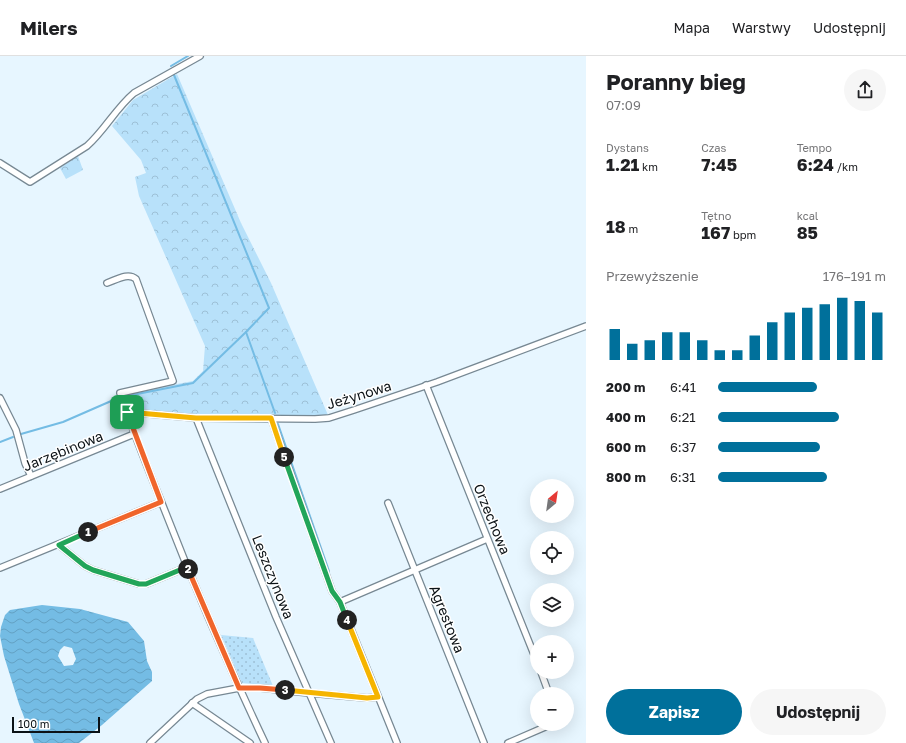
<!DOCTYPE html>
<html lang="pl">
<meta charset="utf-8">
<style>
:root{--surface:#fff;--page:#f6f6f6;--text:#202124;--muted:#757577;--line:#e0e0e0;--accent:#00709b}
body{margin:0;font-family:"Golos Text",sans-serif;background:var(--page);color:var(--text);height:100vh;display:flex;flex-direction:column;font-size:15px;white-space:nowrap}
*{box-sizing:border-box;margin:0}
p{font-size:13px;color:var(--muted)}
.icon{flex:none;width:22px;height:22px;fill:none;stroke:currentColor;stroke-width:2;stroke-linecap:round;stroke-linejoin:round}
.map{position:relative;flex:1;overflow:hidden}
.sheet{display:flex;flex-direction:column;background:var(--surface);width:320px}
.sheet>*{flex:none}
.needle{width:26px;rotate:29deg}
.controls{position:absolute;left:530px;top:423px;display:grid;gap:8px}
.controls a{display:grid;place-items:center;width:44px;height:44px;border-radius:50%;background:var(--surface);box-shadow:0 4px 16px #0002;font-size:20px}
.scale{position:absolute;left:12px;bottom:10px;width:88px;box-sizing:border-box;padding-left:4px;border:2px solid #0b1216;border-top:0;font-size:11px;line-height:14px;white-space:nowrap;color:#0b1216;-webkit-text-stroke:3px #fff;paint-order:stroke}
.pin{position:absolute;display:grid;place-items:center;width:34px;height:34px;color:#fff;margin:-17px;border-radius:8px;box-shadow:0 2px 6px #0006}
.km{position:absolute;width:20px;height:20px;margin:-10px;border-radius:50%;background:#222;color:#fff;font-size:11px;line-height:20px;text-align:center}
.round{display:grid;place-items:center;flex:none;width:42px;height:42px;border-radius:21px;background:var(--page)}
.overview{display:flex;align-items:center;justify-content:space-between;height:68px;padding:0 20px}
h1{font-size:22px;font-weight:700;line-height:30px}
.figures{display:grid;grid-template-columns:repeat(3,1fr);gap:6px;height:68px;padding:4px 20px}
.figures div{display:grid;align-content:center}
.figures b{font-size:17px;font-weight:700}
.figures small{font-size:11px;font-weight:400}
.figures p{font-size:11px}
.chart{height:112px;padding:8px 20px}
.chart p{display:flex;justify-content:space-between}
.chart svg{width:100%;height:72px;margin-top:4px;stroke:var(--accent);stroke-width:6}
.action{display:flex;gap:8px;margin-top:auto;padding:8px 20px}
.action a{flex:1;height:46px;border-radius:24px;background:var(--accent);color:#fff;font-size:16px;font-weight:700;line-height:46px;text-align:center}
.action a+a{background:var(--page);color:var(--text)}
ul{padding:0 20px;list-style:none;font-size:13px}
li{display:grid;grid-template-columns:64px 48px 1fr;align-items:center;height:30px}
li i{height:10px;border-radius:5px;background:var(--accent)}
header{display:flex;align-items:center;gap:24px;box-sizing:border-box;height:56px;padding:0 20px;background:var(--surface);border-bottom:1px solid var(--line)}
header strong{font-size:19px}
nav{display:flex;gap:22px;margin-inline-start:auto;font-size:14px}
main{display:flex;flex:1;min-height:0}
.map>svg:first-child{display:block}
.grass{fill:url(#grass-dots)}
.forest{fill:url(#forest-crowns)}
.water{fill:url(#water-waves);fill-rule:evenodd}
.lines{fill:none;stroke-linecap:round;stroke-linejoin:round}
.stream{stroke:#74bce4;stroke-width:2}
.minor-casing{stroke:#778893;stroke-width:8}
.minor{stroke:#fff;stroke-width:5.5}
.split-1-casing{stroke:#fff;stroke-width:8}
.split-2-casing{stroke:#fff;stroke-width:8}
.split-3-casing{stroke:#fff;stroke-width:8}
.split-4-casing{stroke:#fff;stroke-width:8}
.split-5-casing{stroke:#fff;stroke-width:8}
.split-6-casing{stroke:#fff;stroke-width:8}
.split-1{stroke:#f0652b;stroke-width:5}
.split-2{stroke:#22a559;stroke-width:5}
.split-3{stroke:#f0652b;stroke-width:5}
.split-4{stroke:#f5b400;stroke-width:5}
.split-5{stroke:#22a559;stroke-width:5}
.split-6{stroke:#f5b400;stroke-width:5}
.labels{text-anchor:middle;stroke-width:3;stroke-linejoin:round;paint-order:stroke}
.street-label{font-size:14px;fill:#0b1216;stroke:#fff}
</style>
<header>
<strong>Milers</strong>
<nav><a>Mapa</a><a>Warstwy</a><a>Udostępnij</a></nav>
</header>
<main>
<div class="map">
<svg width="586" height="687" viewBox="0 0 586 687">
<defs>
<pattern id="grass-dots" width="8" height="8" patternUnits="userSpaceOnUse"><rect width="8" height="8" fill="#b8e1fa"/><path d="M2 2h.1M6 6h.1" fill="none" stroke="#9dc0d6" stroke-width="1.8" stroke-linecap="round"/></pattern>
<pattern id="forest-crowns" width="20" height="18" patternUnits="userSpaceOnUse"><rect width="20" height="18" fill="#b8e1fa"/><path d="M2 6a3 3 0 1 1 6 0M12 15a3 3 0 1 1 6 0" fill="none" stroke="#9dc0d6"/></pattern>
<pattern id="water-waves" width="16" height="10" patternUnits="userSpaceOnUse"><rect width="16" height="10" fill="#74bce4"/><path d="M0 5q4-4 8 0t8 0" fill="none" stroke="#63a1c3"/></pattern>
</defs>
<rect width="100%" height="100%" fill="#e7f6ff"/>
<path class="grass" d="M221 579 253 582 273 630 242 627Z"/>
<g class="forest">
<path d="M177 18 241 167 271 227 328 359C265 363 198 360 135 354L139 349 137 344 134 343 129 348 124 338 193 325 203 315 205 290 139 140 135 121 146 117 141 104 112 70 133 44Z"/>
<path d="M78 100 83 114 66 123 60 112Z"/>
</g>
<path class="water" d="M42 549 80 553 128 566 144 585 147 605 152 616V625L102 669 79 687H34L19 648 4 600 0 580 1 571 5 559 10 554ZM64 590 72 592 76 603 73 609 64 610 58 600 60 594Z"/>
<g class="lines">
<g class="stream">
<path d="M171 10 188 0"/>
<path d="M246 276 275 357"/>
<path d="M127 340 193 327 246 276 269 252 174 19"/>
<path d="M278 368 329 515"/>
<path d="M21 378 63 366 118 342"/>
<path d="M0 386 13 381"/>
</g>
<g class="minor-casing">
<g id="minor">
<path d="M0 107 30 126 87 90C105 74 116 52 134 37L200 0"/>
<path d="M107 227C116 224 128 216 136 223L173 325 120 337C133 375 148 413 163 450 194 530 228 609 265 687"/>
<path d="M426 329 537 606"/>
<path d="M0 342 16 374 25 407 31 420"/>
<path d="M127 356 196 362 315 363 329 362 354 354 437 326 586 270"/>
<path d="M196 362 276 561 331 687"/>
<path d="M271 362 332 535 340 546 397 687"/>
<path d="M0 433 134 378"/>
<path d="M388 447 484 687"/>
<path d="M59 489 85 510 93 514 139 528H146L187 511"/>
<path d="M0 512 161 446"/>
<path d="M340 546 487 483"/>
<path d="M541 616 549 638"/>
<path d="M192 647 250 687"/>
<path d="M150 687 197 643 207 638 239 632H261L309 637 367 642 378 641"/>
<path d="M508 687 552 668"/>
</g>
</g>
<use href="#minor" class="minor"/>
</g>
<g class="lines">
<g class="split-1-casing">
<path id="split-1" d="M88 476 161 446 127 356"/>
</g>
<g class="split-2-casing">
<path id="split-2" d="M88 476 59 489 85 510 93 514 139 528H146L187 511 188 513"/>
</g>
<g class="split-3-casing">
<path id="split-3" d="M188 513 239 632H260L285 634"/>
</g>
<g class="split-4-casing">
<path id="split-4" d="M285 634 367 642 378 641 347 564"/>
</g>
<g class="split-5-casing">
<path id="split-5" d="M284 401 332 535 340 546 347 564"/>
</g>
<g class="split-6-casing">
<path id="split-6" d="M127 356 196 362H271L284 401"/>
</g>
<use href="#split-1" class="split-1"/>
<use href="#split-2" class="split-2"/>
<use href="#split-3" class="split-3"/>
<use href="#split-4" class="split-4"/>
<use href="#split-5" class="split-5"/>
<use href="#split-6" class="split-6"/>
</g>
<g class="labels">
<g class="street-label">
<text transform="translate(359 339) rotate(-17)" y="5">Jeżynowa</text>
<text transform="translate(63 395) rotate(-22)" y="5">Jarzębinowa</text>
<text transform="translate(492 463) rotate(68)" y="5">Orzechowa</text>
<text transform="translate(273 521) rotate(68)" y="5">Leszczynowa</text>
<text transform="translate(447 563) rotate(68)" y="5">Agrestowa</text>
</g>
</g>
</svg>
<div class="controls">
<a><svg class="needle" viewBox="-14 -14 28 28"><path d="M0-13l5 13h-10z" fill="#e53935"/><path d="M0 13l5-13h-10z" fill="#757577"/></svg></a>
<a><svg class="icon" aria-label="locate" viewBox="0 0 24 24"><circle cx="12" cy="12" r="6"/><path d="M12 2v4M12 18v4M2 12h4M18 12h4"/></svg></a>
<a><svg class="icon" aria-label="layers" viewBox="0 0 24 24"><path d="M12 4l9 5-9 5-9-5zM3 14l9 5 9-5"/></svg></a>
<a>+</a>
<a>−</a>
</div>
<div class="scale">100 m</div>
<div class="pin" style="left:127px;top:356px;background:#1e9e55"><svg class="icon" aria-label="arrive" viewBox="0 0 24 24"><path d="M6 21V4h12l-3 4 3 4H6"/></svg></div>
<b class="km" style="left:88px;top:476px">1</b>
<b class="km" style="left:188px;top:513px">2</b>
<b class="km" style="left:285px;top:634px">3</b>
<b class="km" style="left:347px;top:564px">4</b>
<b class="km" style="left:284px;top:401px">5</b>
</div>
<section class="sheet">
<div class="overview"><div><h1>Poranny bieg</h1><p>07:09</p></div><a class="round"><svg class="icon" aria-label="share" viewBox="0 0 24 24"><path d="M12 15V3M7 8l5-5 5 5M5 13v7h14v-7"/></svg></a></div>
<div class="figures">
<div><p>Dystans</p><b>1.21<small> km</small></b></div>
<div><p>Czas</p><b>7:45</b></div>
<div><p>Tempo</p><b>6:24<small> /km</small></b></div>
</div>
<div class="figures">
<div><b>18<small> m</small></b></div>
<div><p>Tętno</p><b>167<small> bpm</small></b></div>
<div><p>kcal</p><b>85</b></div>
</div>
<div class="chart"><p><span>Przewyższenie</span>176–191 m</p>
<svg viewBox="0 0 160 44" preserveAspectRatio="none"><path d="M5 44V25M15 44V34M25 44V32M35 44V27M45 44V27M55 44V32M65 44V38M75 44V38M85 44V29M95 44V21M105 44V15M115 44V12M125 44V10M135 44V6M145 44V8M155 44V15"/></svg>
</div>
<ul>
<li><b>200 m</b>6:41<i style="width:59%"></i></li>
<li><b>400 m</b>6:21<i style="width:72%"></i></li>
<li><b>600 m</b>6:37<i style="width:61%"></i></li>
<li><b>800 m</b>6:31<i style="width:65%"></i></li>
</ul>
<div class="action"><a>Zapisz</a><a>Udostępnij</a></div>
</section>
</main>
